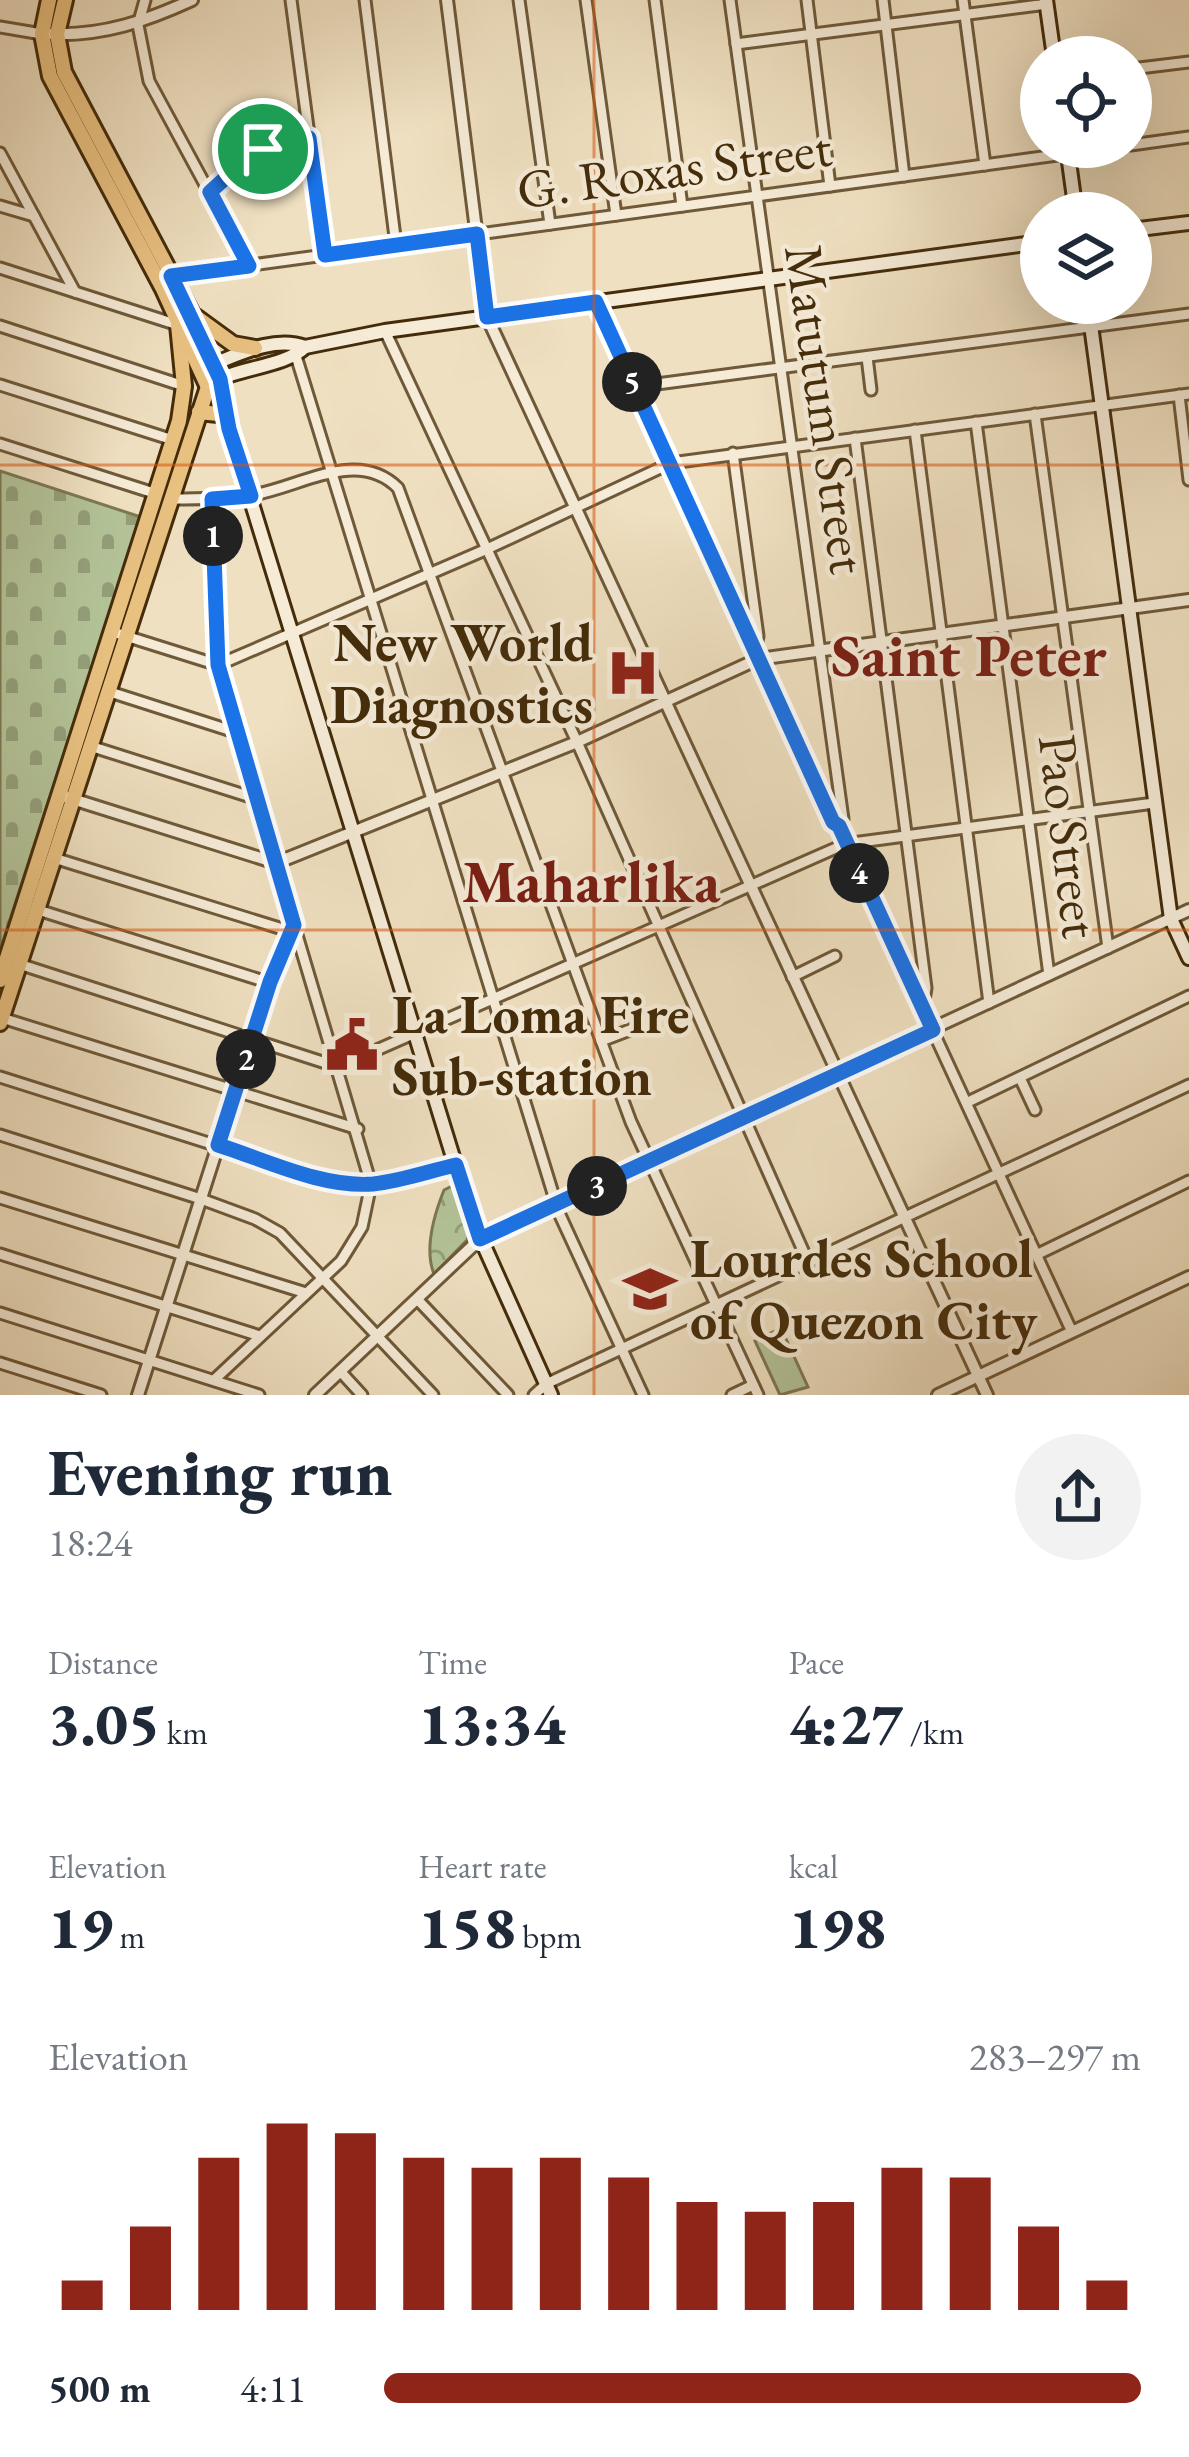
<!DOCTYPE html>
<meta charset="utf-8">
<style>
:root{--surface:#fff;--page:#f2f2f3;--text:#1f2937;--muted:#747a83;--accent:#8f2418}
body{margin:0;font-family:"EB Garamond",serif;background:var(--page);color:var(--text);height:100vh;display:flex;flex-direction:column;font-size:45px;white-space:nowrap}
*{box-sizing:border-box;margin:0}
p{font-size:39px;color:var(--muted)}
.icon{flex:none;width:66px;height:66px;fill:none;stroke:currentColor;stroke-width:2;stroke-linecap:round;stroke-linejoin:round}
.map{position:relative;height:1395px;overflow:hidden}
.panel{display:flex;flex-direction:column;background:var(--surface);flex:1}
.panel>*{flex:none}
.buttons{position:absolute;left:1020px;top:36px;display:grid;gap:24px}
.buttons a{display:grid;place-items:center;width:132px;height:132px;border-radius:50%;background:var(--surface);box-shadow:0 12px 48px #0002;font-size:60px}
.pin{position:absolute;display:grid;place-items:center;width:102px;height:102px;color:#fff;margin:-51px;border:6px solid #fff;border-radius:50%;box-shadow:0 3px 12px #0007}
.km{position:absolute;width:60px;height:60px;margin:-30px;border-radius:50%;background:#222;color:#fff;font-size:33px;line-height:60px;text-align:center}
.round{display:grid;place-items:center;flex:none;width:126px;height:126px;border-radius:63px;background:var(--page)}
.summary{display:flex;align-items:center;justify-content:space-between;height:204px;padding:0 48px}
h1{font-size:66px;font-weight:800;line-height:90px}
.figures{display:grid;grid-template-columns:repeat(3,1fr);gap:18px;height:204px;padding:12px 48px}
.figures div{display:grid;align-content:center}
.figures b{font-size:60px;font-weight:800}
.figures small{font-size:33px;font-weight:400}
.figures p{font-size:33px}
.chart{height:336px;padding:24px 48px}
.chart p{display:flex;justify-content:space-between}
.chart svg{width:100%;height:216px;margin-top:12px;stroke:var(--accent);stroke-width:6}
ul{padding:0 48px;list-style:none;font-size:39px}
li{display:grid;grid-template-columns:192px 144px 1fr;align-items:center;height:90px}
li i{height:30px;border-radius:15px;background:var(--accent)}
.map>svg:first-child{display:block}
.grass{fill:#b3c398;stroke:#7c7851;stroke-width:3}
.forest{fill:url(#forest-crowns);stroke:#7c7851;stroke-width:3}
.cemetery{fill:url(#cemetery-stones);stroke:#7c7851;stroke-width:3}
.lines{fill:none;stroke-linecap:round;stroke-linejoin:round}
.minor-casing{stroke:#6f5938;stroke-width:15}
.tertiary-casing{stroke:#6f5938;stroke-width:16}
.secondary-casing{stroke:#442c0a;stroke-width:18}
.primary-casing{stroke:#442c0a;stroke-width:20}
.minor{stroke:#f5ebd7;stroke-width:9}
.tertiary{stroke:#f5ebd7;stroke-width:10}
.secondary{stroke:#f5ebd7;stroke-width:12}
.primary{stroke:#e8c080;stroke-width:14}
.route-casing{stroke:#fff;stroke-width:24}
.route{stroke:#1a73e8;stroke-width:15}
.grid{fill:none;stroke:#d8540c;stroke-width:3;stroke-opacity:0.55}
.labels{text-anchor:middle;stroke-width:9;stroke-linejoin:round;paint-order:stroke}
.street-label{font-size:54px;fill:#442c0a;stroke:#f5ebd7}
.poi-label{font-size:54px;font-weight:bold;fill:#442c0a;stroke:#f5ebd7;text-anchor:start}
.quarter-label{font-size:60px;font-weight:bold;fill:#7a1f14;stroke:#f5ebd7}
</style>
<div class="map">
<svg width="1189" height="1395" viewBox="0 0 1189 1395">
<defs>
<pattern id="forest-crowns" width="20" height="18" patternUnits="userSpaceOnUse" patternTransform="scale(3)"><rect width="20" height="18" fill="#b3c398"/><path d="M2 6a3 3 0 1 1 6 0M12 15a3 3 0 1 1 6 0" fill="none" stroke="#939f7a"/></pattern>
<pattern id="cemetery-stones" width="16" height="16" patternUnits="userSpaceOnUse" patternTransform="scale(3)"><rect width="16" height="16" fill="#b3c398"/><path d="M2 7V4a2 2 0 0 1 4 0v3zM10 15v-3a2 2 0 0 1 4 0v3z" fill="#939f7a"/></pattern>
</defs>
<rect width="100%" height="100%" fill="#efe0c1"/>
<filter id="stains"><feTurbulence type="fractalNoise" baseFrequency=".00167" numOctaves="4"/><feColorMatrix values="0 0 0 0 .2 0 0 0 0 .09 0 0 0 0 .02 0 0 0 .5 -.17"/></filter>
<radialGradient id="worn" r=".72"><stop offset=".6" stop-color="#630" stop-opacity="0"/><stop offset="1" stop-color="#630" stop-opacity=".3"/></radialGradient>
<path class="grass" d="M781 1328 808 1387 780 1395 755 1341Z"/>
<path class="forest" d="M454 1185 470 1231 467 1240 434 1274C424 1249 434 1215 444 1190Z"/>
<path class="cemetery" d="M0 471 141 517 0 950Z"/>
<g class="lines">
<g class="minor-casing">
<g id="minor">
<path d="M145 0 138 25 149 81 249 266"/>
<path d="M291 0 325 255"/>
<path d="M365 0 396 245"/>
<path d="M519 0 550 224"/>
<path d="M586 0 616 215"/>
<path d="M655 0 682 206"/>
<path d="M730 0 843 819 839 826"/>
<path d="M807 0 830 186"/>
<path d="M883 0 904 176"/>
<path d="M963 0 985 165"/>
<path d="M0 27 42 34"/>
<path d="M736 44 1047 4"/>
<path d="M1131 69 1189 62"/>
<path d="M1131 145 1189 137"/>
<path d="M0 153 75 292"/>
<path d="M210 192 254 152 309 138"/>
<path d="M0 206 34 216"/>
<path d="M0 268 178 325"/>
<path d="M171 276 1116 147"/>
<path d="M596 302 1072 1332"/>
<path d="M0 326 184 386"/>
<path d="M385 331 577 742 809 1264"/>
<path d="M296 356 559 1213 643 1395"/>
<path d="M867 357 871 390"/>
<path d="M0 385 173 440"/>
<path d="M634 387 1189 314"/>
<path d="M1179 395 1189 480"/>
<path d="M1035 414 1108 948"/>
<path d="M976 422 1049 975"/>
<path d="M915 430 989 1003"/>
<path d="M855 438 926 988 923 1007"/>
<path d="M0 444 157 494"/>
<path d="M733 453 758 636 755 651"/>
<path d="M212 498 218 665 276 863"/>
<path d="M172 499C197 499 222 499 247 496 296 490 356 446 398 488L631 1122 758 1395"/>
<path d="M113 632 218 665 487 549 671 463 1189 394"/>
<path d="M107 691 235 732"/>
<path d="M90 746 257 799"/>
<path d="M54 858 289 931"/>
<path d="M35 909 270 983"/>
<path d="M19 964 338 1067 845 844 1154 803"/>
<path d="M792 977 835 956"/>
<path d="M2 1018 358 1129"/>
<path d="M601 1041 643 1025"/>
<path d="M0 1077 322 1179 371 1184 456 1165"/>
<path d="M1020 1078 1035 1110"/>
<path d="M968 1102 1189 996"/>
<path d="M0 1135 201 1199 255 1219 280 1233 433 1395"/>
<path d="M0 1198 306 1293"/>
<path d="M0 1254 260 1336"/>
<path d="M1036 1255 1189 1181"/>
<path d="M417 1299 508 1395"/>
<path d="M0 1313 259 1395"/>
<path d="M0 1363 101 1395"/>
<path d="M340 1371 362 1395"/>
<path d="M214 1380 341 1261 362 1227 371 1184 294 925"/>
<path d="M534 1395 546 1384 1189 1085"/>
<path d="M732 1395 753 1385"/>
</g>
</g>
<g class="tertiary-casing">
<g id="tertiary">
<path d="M447 0 487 317 987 1395"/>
<path d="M52 34C103 36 146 21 192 0"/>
<path d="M66 797 276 863 577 742 758 659 1189 600"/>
<path d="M138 1395 270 983 294 925 276 863"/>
<path d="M315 1395 480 1239 498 1229 1189 910"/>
<path d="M938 1395 1189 1277"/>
</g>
</g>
<g class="secondary-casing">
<g id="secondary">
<path d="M1046 0 1054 57"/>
<path d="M1067 147 1076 213"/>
<path d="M1131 230 1189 223"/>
<path d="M1088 303 1171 919 1189 958"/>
<path d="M305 347C289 364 244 368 219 379L229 429 472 1219 551 1395"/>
<path d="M214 364C241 353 276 336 305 347L385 331 1041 242"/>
</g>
</g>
<g class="primary-casing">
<g id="primary">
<path d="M49 0 42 34 50 76 163 289 208 387"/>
<path d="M196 317 233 344 255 348"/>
<path d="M199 412 218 414"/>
<path d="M0 980 179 421 184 386 178 325"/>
<path d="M0 1023 208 387 219 379 192 314 64 72 57 34 65 0"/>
</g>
</g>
<use href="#minor" class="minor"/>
<use href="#tertiary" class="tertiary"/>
<use href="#secondary" class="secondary"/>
<use href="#primary" class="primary"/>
</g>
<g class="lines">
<g class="route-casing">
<path id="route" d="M309 138 325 255 477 234 487 317 596 302 833 822 839 826 933 1030 480 1239 456 1165C429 1171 401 1181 373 1184 322 1188 266 1160 218 1145L270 982 294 925 218 665 212 499 251 496 229 429 220 379 171 276 249 266 210 192 254 152Z"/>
</g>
<use href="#route" class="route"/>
</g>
<path class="grid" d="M594 0V1395M0 465H1189M0 930H1189"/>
<defs>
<g id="hospital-bare" transform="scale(4.14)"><path d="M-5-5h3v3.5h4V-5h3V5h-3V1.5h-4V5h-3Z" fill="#8f2418" stroke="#f5ebd7" stroke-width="2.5" paint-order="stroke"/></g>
<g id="civic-bare" transform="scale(4.14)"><path d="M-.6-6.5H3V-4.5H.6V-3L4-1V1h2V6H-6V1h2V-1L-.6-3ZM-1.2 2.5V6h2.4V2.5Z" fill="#8f2418" stroke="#f5ebd7" stroke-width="2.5" paint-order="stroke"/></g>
<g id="school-bare" transform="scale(4.14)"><path d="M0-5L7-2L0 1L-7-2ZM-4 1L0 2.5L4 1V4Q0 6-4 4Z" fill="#8f2418" stroke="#f5ebd7" stroke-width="2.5" paint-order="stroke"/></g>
</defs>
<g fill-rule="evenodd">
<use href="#hospital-bare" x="633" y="673"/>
<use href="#civic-bare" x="352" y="1045"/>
<use href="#school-bare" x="650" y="1289"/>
</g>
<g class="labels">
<g class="street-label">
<text transform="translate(674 168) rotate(-8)" y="19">G. Roxas Street</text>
<text transform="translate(827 409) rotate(82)" y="19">Matutum Street</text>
<text transform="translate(1070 836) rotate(83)" y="19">Pao Street</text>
</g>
<g class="poi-label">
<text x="593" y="661" text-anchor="end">New World<tspan x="593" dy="62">Diagnostics</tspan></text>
<text x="392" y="1033">La Loma Fire<tspan x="392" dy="62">Sub-station</tspan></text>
<text x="690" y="1277">Lourdes School<tspan x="690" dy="62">of Quezon City</tspan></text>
</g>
<g class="quarter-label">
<text x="969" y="676">Saint Peter</text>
<text x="591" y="902">Maharlika</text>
</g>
</g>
<rect width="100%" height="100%" filter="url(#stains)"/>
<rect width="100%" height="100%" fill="url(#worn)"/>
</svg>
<div class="buttons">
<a><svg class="icon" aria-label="locate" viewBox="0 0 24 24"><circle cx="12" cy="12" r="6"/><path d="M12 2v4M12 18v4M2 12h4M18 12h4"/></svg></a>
<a><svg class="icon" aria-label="layers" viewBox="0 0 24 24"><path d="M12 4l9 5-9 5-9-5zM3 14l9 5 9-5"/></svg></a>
</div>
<div class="pin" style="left:263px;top:149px;background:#1e9e55"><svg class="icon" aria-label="arrive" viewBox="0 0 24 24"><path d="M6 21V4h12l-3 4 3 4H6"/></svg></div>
<b class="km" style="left:213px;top:536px">1</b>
<b class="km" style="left:246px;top:1059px">2</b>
<b class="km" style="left:597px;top:1186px">3</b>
<b class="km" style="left:859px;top:873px">4</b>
<b class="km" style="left:632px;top:382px">5</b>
</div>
<section class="panel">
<div class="summary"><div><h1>Evening run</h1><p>18:24</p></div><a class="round"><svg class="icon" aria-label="share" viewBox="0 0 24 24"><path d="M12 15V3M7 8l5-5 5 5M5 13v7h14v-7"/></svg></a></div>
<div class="figures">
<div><p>Distance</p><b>3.05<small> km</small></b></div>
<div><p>Time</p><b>13:34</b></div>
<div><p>Pace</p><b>4:27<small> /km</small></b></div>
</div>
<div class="figures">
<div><p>Elevation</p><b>19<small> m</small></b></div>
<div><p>Heart rate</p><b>158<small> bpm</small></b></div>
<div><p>kcal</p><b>198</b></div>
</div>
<div class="chart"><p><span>Elevation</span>283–297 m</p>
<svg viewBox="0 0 160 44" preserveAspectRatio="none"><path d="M5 44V38M15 44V27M25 44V13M35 44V6M45 44V8M55 44V13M65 44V15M75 44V13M85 44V17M95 44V22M105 44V24M115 44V22M125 44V15M135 44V17M145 44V27M155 44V38"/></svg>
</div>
<ul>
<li><b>500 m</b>4:11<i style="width:100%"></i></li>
</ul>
</section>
